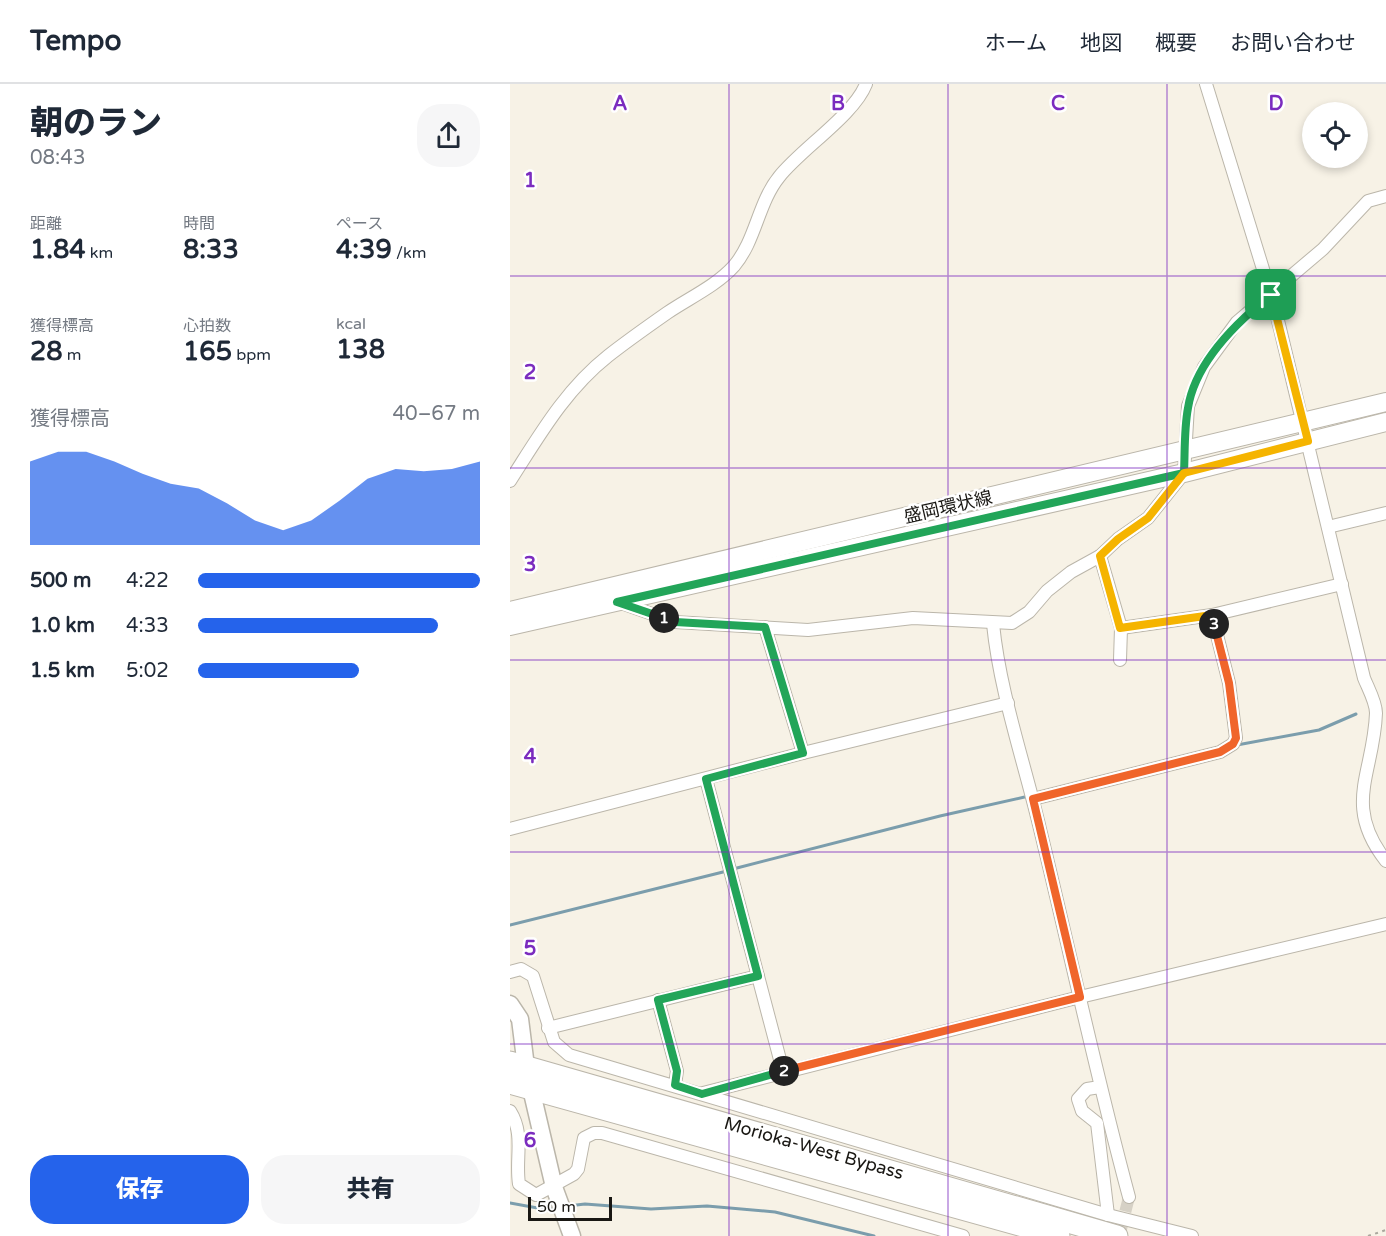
<!DOCTYPE html>
<html lang="ja">
<meta charset="utf-8">
<style>
:root{--surface:#fff;--page:#f6f6f7;--text:#1f2937;--muted:#747a83;--line:#e0e1e3;--accent:#2563eb}
body{margin:0;font-family:"Varela Round","Noto Sans JP",sans-serif;background:var(--page);color:var(--text);height:100vh;display:flex;flex-direction:column;font-size:22px;white-space:nowrap}
*{box-sizing:border-box;margin:0}
p{font-size:20px;color:var(--muted)}
.icon{flex:none;width:33px;height:33px;fill:none;stroke:currentColor;stroke-width:2;stroke-linecap:round;stroke-linejoin:round}
.map{position:relative;flex:1;overflow:hidden}
.panel{display:flex;flex-direction:column;background:var(--surface);width:510px}
.panel>*{flex:none}
.fabs{position:absolute;left:792px;top:18px;display:grid;gap:12px}
.fabs a{display:grid;place-items:center;width:66px;height:66px;border-radius:50%;background:var(--surface);box-shadow:0 3px 9px #0003;font-size:30px}
.scale{position:absolute;left:18px;bottom:15px;width:84px;box-sizing:border-box;padding-left:6px;border:3px solid #191713;border-top:0;font-size:16px;line-height:21px;white-space:nowrap;color:#191713;-webkit-text-stroke:4px #fff;paint-order:stroke}
.pin{position:absolute;display:grid;place-items:center;width:51px;height:51px;color:#fff;margin:-26px;border-radius:12px;box-shadow:0 3px 9px #0006}
.km{position:absolute;width:30px;height:30px;margin:-15px;border-radius:50%;background:#222;color:#fff;font-size:16px;line-height:30px;text-align:center}
.round{display:grid;place-items:center;flex:none;width:63px;height:63px;border-radius:24px;background:var(--page)}
.summary{display:flex;align-items:center;justify-content:space-between;height:102px;padding:0 30px}
h1{font-size:33px;font-weight:800;line-height:45px}
.figures{display:grid;grid-template-columns:repeat(3,1fr);gap:9px;height:102px;padding:6px 30px}
.figures div{display:grid;align-content:center}
.figures b{font-size:26px;font-weight:800}
.figures small{font-size:16px;font-weight:400}
.figures p{font-size:16px}
.chart{height:168px;padding:12px 30px}
.chart p{display:flex;justify-content:space-between}
.chart svg{width:100%;height:108px;margin-top:6px;fill:var(--accent);opacity:.7}
.action{display:flex;gap:12px;margin-top:auto;padding:12px 30px}
.action a{flex:1;height:69px;border-radius:24px;background:var(--accent);color:#fff;font-size:24px;font-weight:800;line-height:69px;text-align:center}
.action a+a{background:var(--page);color:var(--text)}
ul{padding:0 30px;list-style:none;font-size:20px}
li{display:grid;grid-template-columns:96px 72px 1fr;align-items:center;height:45px}
li i{height:15px;border-radius:8px;background:var(--accent)}
header{display:flex;align-items:center;gap:36px;box-sizing:border-box;height:84px;padding:0 30px;background:var(--surface);border-bottom:2px solid var(--line)}
header strong{font-size:28px}
nav{display:flex;gap:33px;margin-inline-start:auto;font-size:21px}
main{display:flex;flex:1;min-height:0}
.map>svg:first-child{display:block}
.lines{fill:none;stroke-linecap:round;stroke-linejoin:round}
.stream{stroke:#7b9dac;stroke-width:3}
.street-tunnel{stroke:#d6d1c6;stroke-width:12;stroke-dasharray:12 6;stroke-linecap:butt}
.street-casing{stroke:#bbb6aa;stroke-width:14}
.secondary-casing{stroke:#bbb6aa;stroke-width:19}
.primary-casing{stroke:#bbb6aa;stroke-width:20}
.highway-casing{stroke:#bbb6aa;stroke-width:23}
.path{stroke:#aaa79d;stroke-width:2;stroke-dasharray:3 4.5;stroke-linecap:butt}
.street{stroke:#fff;stroke-width:12}
.secondary{stroke:#fff;stroke-width:16}
.primary{stroke:#fff;stroke-width:18}
.highway{stroke:#fff;stroke-width:21}
.split-1-casing{stroke:#fff;stroke-width:12}
.split-2-casing{stroke:#fff;stroke-width:12}
.split-3-casing{stroke:#fff;stroke-width:12}
.split-4-casing{stroke:#fff;stroke-width:12}
.split-1{stroke:#22a559;stroke-width:8}
.split-2{stroke:#22a559;stroke-width:8}
.split-3{stroke:#f0652b;stroke-width:8}
.split-4{stroke:#f5b400;stroke-width:8}
.grid{fill:none;stroke:#7b2cbf;stroke-width:1.5;stroke-opacity:0.55}
.labels{text-anchor:middle;stroke-width:5;stroke-linejoin:round;paint-order:stroke}
.street-label{font-size:18px;fill:#191713;stroke:#fff}
.grid-label{font-size:20px;text-anchor:middle;font-weight:bold;fill:#7b2cbf;stroke:#fff;stroke-width:5;stroke-linejoin:round;paint-order:stroke}
</style>
<header>
<strong>Tempo</strong>
<nav><a>ホーム</a><a>地図</a><a>概要</a><a>お問い合わせ</a></nav>
</header>
<main>
<section class="panel">
<div class="summary"><div><h1>朝のラン</h1><p>08:43</p></div><a class="round"><svg class="icon" aria-label="share" viewBox="0 0 24 24"><path d="M12 15V3M7 8l5-5 5 5M5 13v7h14v-7"/></svg></a></div>
<div class="figures">
<div><p>距離</p><b>1.84<small> km</small></b></div>
<div><p>時間</p><b>8:33</b></div>
<div><p>ペース</p><b>4:39<small> /km</small></b></div>
</div>
<div class="figures">
<div><p>獲得標高</p><b>28<small> m</small></b></div>
<div><p>心拍数</p><b>165<small> bpm</small></b></div>
<div><p>kcal</p><b>138</b></div>
</div>
<div class="chart"><p><span>獲得標高</span>40–67 m</p>
<svg viewBox="0 0 160 44" preserveAspectRatio="none"><path d="M0 44V10L10 6L20 6L30 10L40 15L50 19L60 21L70 27L80 34L90 38L100 34L110 26L120 17L130 13L140 14L150 13L160 10V44z"/></svg>
</div>
<ul>
<li><b>500 m</b>4:22<i style="width:100%"></i></li>
<li><b>1.0 km</b>4:33<i style="width:85%"></i></li>
<li><b>1.5 km</b>5:02<i style="width:57%"></i></li>
</ul>
<div class="action"><a>保存</a><a>共有</a></div>
</section>
<div class="map">
<svg width="876" height="1152" viewBox="0 0 876 1152">
<rect width="100%" height="100%" fill="#f7f2e6"/>
<g class="lines">
<g class="stream">
<path d="M727 661 809 646 846 630"/>
<path d="M223 785 430 732 519 712"/>
<path d="M0 841 217 787"/>
<path d="M0 1119 33 1125 45 1124"/>
<path d="M58 1122 75 1120 141 1125 197 1122 265 1128 364 1152"/>
</g>
<path class="street-tunnel" d="M611 1145 619 1113"/>
<g class="street-casing">
<g id="street">
<path d="M696 0 765 224 854 594C858 604 866 618 866 629 864 689 832 721 876 777"/>
<path d="M0 397C29 352 55 306 98 272 117 257 137 243 157 229 179 214 206 202 224 182 246 156 248 119 269 93 291 65 344 31 356 0"/>
<path d="M818 443 876 429"/>
<path d="M590 472 611 544 610 576"/>
<path d="M108 518 165 538 298 546 403 534 502 539 519 528 537 507 561 488 590 472 608 455 638 434 674 389 678 322 694 283 727 238 813 165 858 117 876 112"/>
<path d="M483 540C490 609 514 677 530 745 560 868 586 991 619 1113"/>
<path d="M255 543 293 669"/>
<path d="M611 544 702 531 832 500"/>
<path d="M196 695 273 987"/>
<path d="M523 715 710 668 723 660 726 654 719 599 702 531"/>
<path d="M0 745 293 669 498 619"/>
<path d="M0 888 11 885 23 892 44 958 59 971 598 1131 682 1152"/>
<path d="M148 916 167 987 165 1001"/>
<path d="M38 944 248 892"/>
<path d="M590 1003 577 1005 568 1015 572 1027 587 1039 598 1131"/>
<path d="M193 1009 570 913 876 840"/>
<path d="M0 1027C15 1051 5 1074 9 1100L26 1111 64 1090 68 1085 74 1054 84 1049H92L453 1152"/>
</g>
</g>
<g class="secondary-casing">
<path id="secondary" d="M0 920 10 935 16 983 44 1103 62 1152"/>
</g>
<g class="primary-casing">
<g id="primary">
<path d="M0 527 876 318"/>
<path d="M0 542 674 389 876 338"/>
</g>
</g>
<g class="highway-casing">
<g id="highway">
<path d="M0 978 607 1152"/>
<path d="M0 999 549 1152"/>
</g>
</g>
<path class="path" d="M858 1152 876 1146"/>
<use href="#street" class="street"/>
<use href="#secondary" class="secondary"/>
<use href="#primary" class="primary"/>
<use href="#highway" class="highway"/>
</g>
<g class="lines">
<g class="split-1-casing">
<path id="split-1" d="M154 534 107 518 674 389C675 368 674 345 678 324 685 279 727 238 761 211"/>
</g>
<g class="split-2-casing">
<path id="split-2" d="M154 534 165 538 255 543 293 669 196 695 248 892 148 916 167 987 165 1001 192 1010 274 987"/>
</g>
<g class="split-3-casing">
<path id="split-3" d="M274 987 570 913 523 715 710 668 723 660 726 654 719 599 704 540"/>
</g>
<g class="split-4-casing">
<path id="split-4" d="M704 540 702 531 610 544 590 472 608 455 638 434 674 389 798 357 761 211"/>
</g>
<use href="#split-1" class="split-1"/>
<use href="#split-2" class="split-2"/>
<use href="#split-3" class="split-3"/>
<use href="#split-4" class="split-4"/>
</g>
<path class="grid" d="M219 0V1152M438 0V1152M657 0V1152M0 192H876M0 384H876M0 576H876M0 768H876M0 960H876"/>
<g class="labels">
<g class="street-label">
<text transform="translate(438 423) rotate(-13)" y="6">盛岡環状線</text>
<text transform="translate(304 1064) rotate(16)" y="6">Morioka-West Bypass</text>
</g>
</g>
<g class="grid-label">
<text x="110" y="26">A</text>
<text x="328" y="26">B</text>
<text x="548" y="26">C</text>
<text x="766" y="26">D</text>
<text x="20" y="103">1</text>
<text x="20" y="295">2</text>
<text x="20" y="487">3</text>
<text x="20" y="679">4</text>
<text x="20" y="871">5</text>
<text x="20" y="1063">6</text>
</g>
</svg>
<div class="fabs">
<a><svg class="icon" aria-label="locate" viewBox="0 0 24 24"><circle cx="12" cy="12" r="6"/><path d="M12 2v4M12 18v4M2 12h4M18 12h4"/></svg></a>
</div>
<div class="scale">50 m</div>
<div class="pin" style="left:761px;top:211px;background:#1e9e55"><svg class="icon" aria-label="arrive" viewBox="0 0 24 24"><path d="M6 21V4h12l-3 4 3 4H6"/></svg></div>
<b class="km" style="left:154px;top:534px">1</b>
<b class="km" style="left:274px;top:987px">2</b>
<b class="km" style="left:704px;top:540px">3</b>
</div>
</main>
